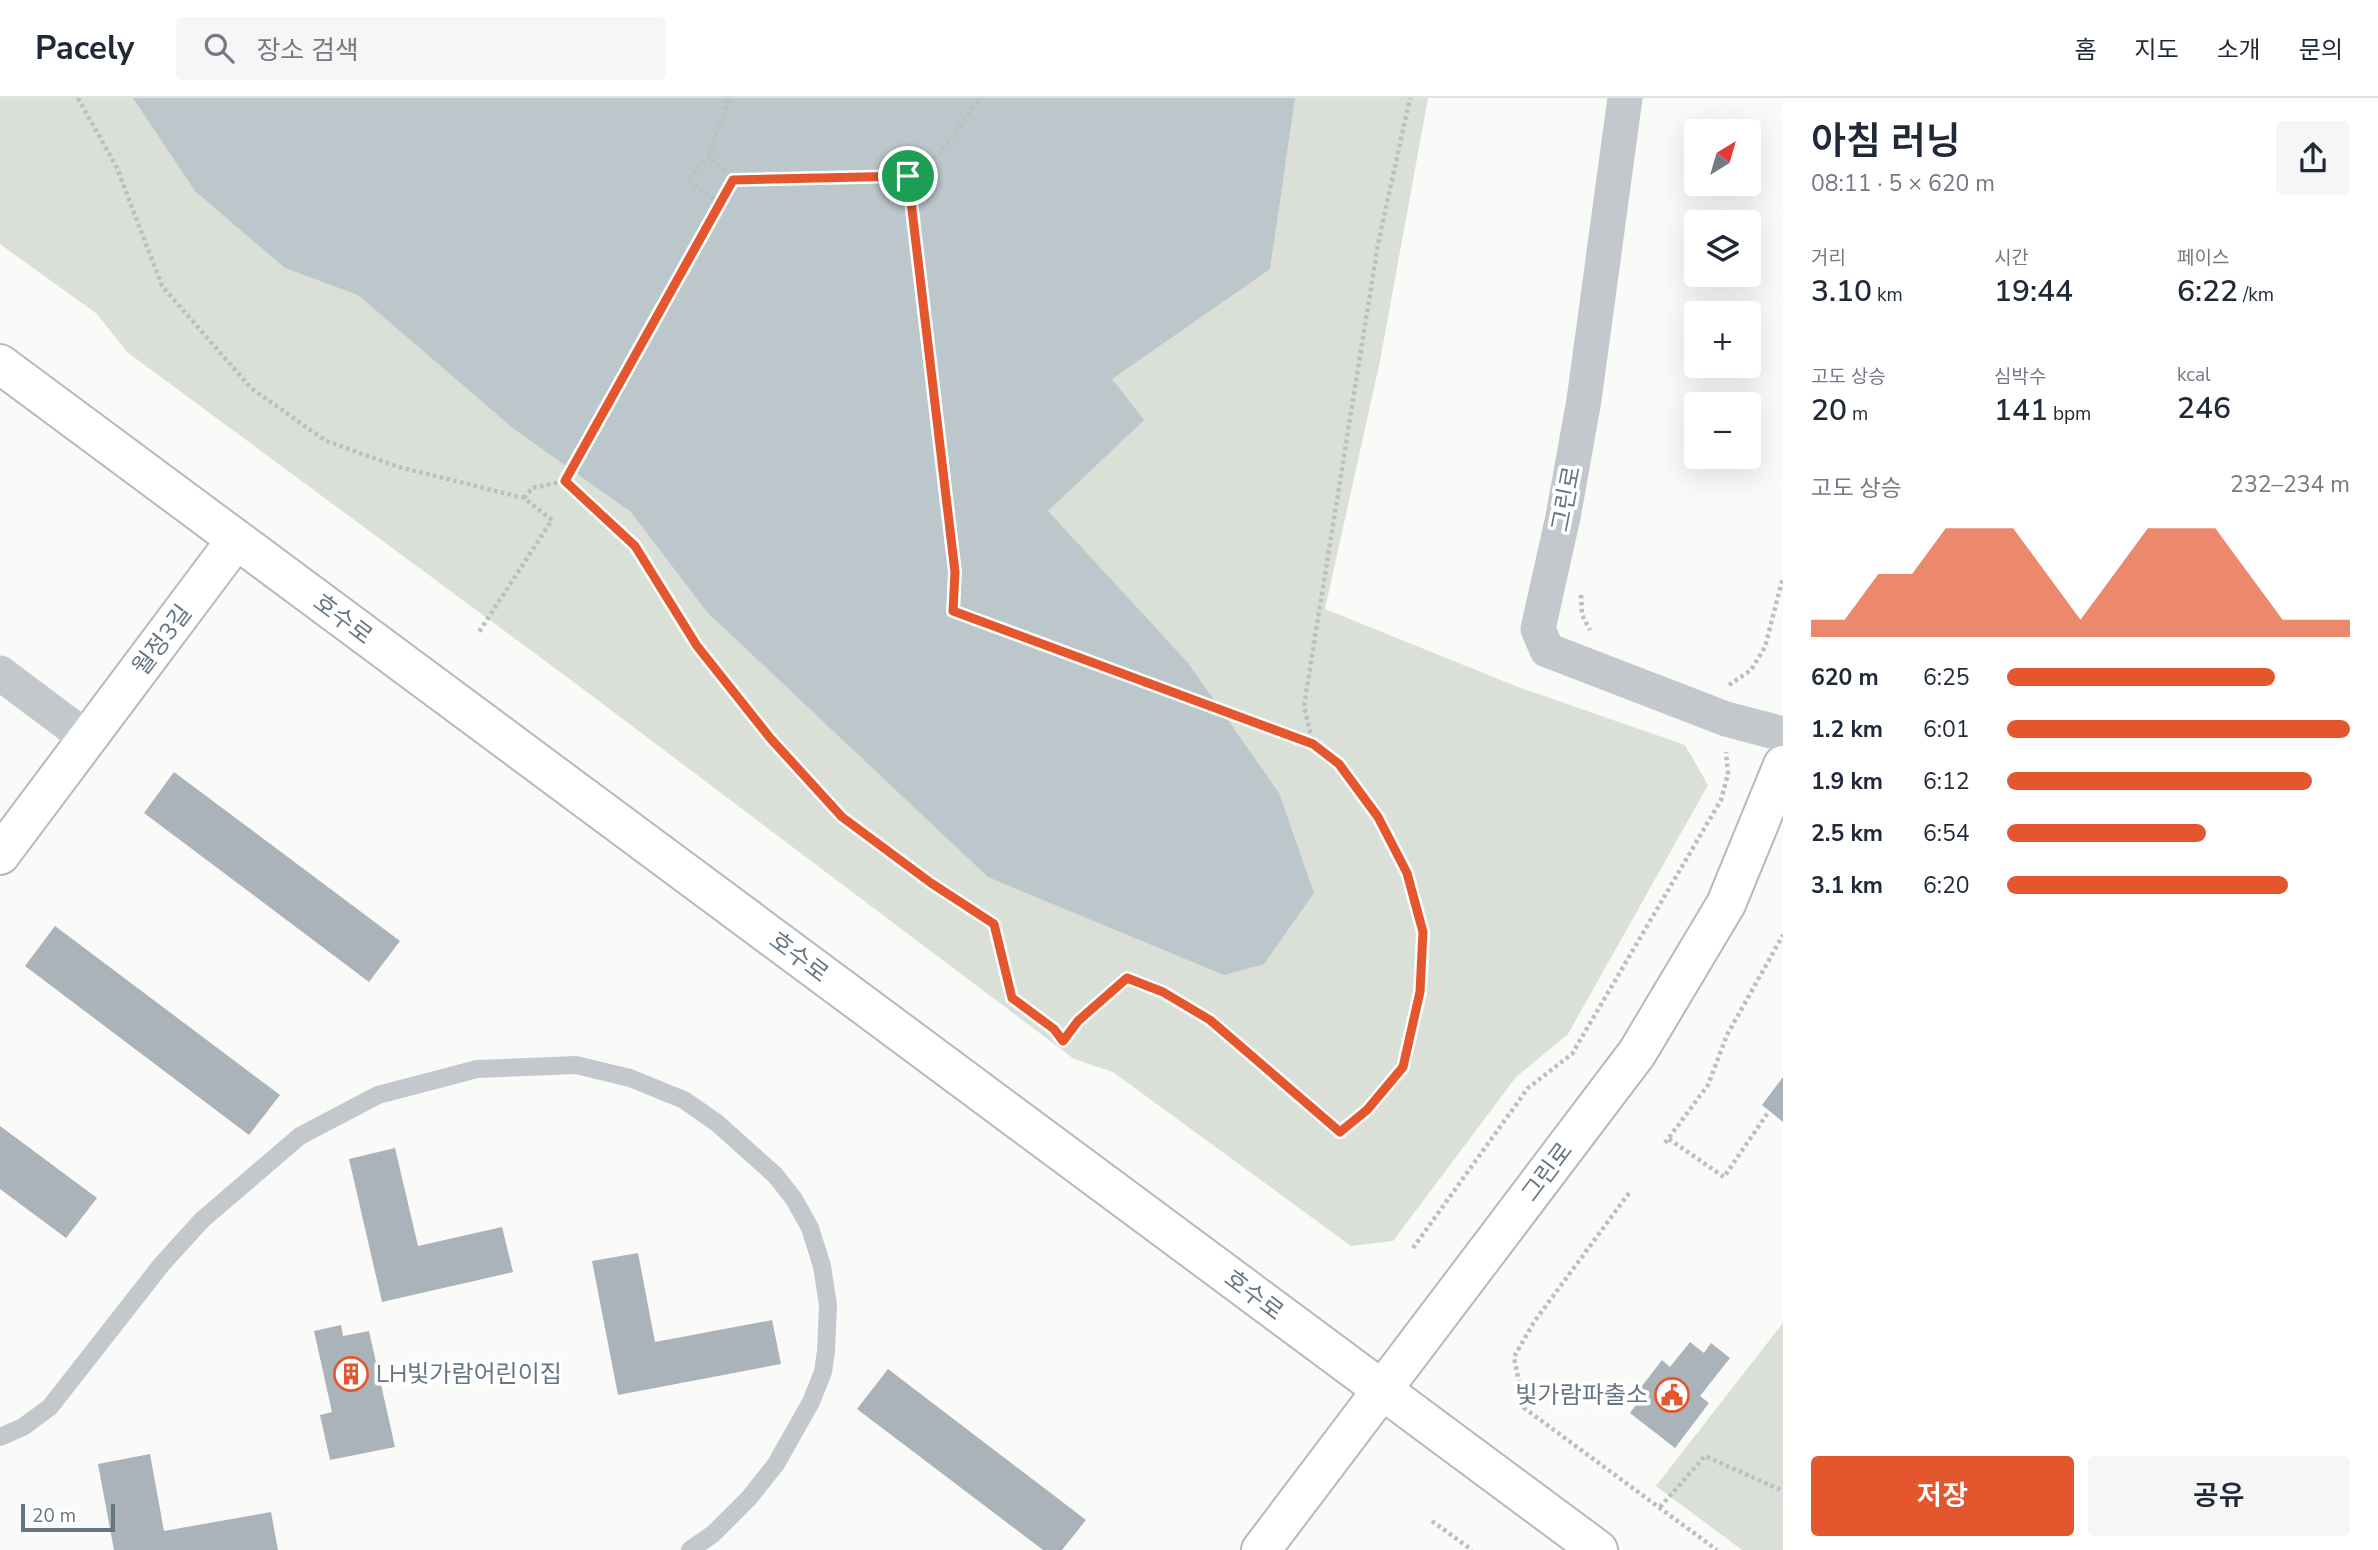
<!DOCTYPE html>
<html lang="ko">
<meta charset="utf-8">
<style>
:root{--surface:#fff;--page:#f6f6f7;--text:#1f2937;--muted:#747a83;--line:#e0e1e3;--accent:#e4572e}
body{margin:0;font-family:"Nunito Sans","Noto Sans KR",sans-serif;background:var(--page);color:var(--text);height:100vh;display:flex;flex-direction:column;font-size:26px;white-space:nowrap}
*{box-sizing:border-box;margin:0}
p{font-size:23px;color:var(--muted)}
.icon{flex:none;width:38px;height:38px;fill:none;stroke:currentColor;stroke-width:2;stroke-linecap:round;stroke-linejoin:round}
.map{position:relative;flex:1;overflow:hidden}
.sheet{display:flex;flex-direction:column;background:var(--surface);width:595px}
.sheet>*{flex:none}
.needle{width:46px;rotate:37deg}
.controls{position:absolute;left:1684px;top:21px;display:grid;gap:14px}
.controls a{display:grid;place-items:center;width:77px;height:77px;border-radius:7px;background:var(--surface);box-shadow:0 7px 28px #0002;font-size:35px}
.scale{position:absolute;left:21px;bottom:18px;width:94px;box-sizing:border-box;padding-left:7px;border:4px solid #657683;border-top:0;font-size:19px;line-height:24px;white-space:nowrap;color:#657683;-webkit-text-stroke:5px #fff;paint-order:stroke}
.pin{position:absolute;display:grid;place-items:center;width:60px;height:60px;color:#fff;margin:-30px;border:4px solid #fff;border-radius:50%;box-shadow:0 2px 7px #0007}
.round{display:grid;place-items:center;flex:none;width:74px;height:74px;border-radius:7px;background:var(--page)}
.summary{display:flex;align-items:center;justify-content:space-between;height:119px;padding:0 28px}
h1{font-size:38px;font-weight:600;line-height:52px}
.figures{display:grid;grid-template-columns:repeat(3,1fr);gap:10px;height:119px;padding:7px 28px}
.figures div{display:grid;align-content:center}
.figures b{font-size:30px;font-weight:600}
.figures small{font-size:19px;font-weight:400}
.figures p{font-size:19px}
.chart{height:196px;padding:14px 28px}
.chart p{display:flex;justify-content:space-between}
.chart svg{width:100%;height:126px;margin-top:7px;fill:var(--accent);opacity:.7}
.action{display:flex;gap:14px;margin-top:auto;padding:14px 28px}
.action a{flex:1;height:80px;border-radius:7px;background:var(--accent);color:#fff;font-size:28px;font-weight:600;line-height:80px;text-align:center}
.action a+a{background:var(--page);color:var(--text)}
ul{padding:0 28px;list-style:none;font-size:23px}
li{display:grid;grid-template-columns:112px 84px 1fr;align-items:center;height:52px}
li i{height:18px;border-radius:9px;background:var(--accent)}
header{display:flex;align-items:center;gap:42px;box-sizing:border-box;height:98px;padding:0 35px;background:var(--surface);border-bottom:2px solid var(--line)}
header strong{font-size:33px}
nav{display:flex;gap:38px;margin-inline-start:auto;font-size:24px}
.search{width:490px;height:63px;background:var(--page);display:flex;align-items:center;gap:18px;box-sizing:border-box;padding:0 24px;border-radius:7px;color:var(--muted);font-size:26px}
main{display:flex;flex:1;min-height:0}
.map>svg:first-child{display:block}
.green{fill:#dadfd7}
.water{fill:#bbc7cb}
.building{fill:#aab3b9}
.lines{fill:none;stroke-linecap:round;stroke-linejoin:round}
.secondary-casing{stroke:#b3babf;stroke-width:42}
.path{stroke:#bbbfc2;stroke-width:4.5;stroke-dasharray:3.5 3.5;stroke-linecap:butt}
.lane{stroke:#c3c8cc;stroke-width:18}
.street{stroke:#c3c8cc;stroke-width:35}
.secondary{stroke:#fff;stroke-width:38}
.route-casing{stroke:#fff;stroke-width:14}
.route{stroke:#e4572e;stroke-width:9}
.labels{text-anchor:middle;stroke-width:7;stroke-linejoin:round;paint-order:stroke}
.street-label{font-size:24px;fill:#657683;stroke:#fff}
.poi-label{font-size:24px;fill:#657683;stroke:#fff;text-anchor:start}
</style>
<header>
<strong>Pacely</strong>
<div class="search"><svg class="icon" aria-label="search" viewBox="0 0 24 24"><circle cx="10" cy="10" r="6"/><path d="M15 15l6 6"/></svg>장소 검색</div>
<nav><a>홈</a><a>지도</a><a>소개</a><a>문의</a></nav>
</header>
<main>
<div class="map">
<svg width="1783" height="1452" viewBox="0 0 1783 1452">
<rect width="100%" height="100%" fill="#fafaf8"/>
<g class="green">
<path d="M0 0H1428L1380 263 1325 511 1518 589 1685 647 1708 687 1568 936 1516 979 1393 1143 1351 1148 1113 974 1074 961 575 585 127 254 97 216 0 146Z"/>
<path d="M1783 1225V1452H1742L1656 1388Z"/>
</g>
<path class="water" d="M133 0H1295L1270 171 1112 281 1144 322 1048 413 1188 565 1279 695 1314 795 1264 866 1224 877 988 779 707 514 631 414 514 331 358 197 285 170 195 93Z"/>
<g class="building">
<path d="M174 674 400 843 369 884 144 715Z"/>
<path d="M55 828 280 997 249 1037 25 868Z"/>
<path d="M1783 979V1024L1762 1007Z"/>
<path d="M0 1028 97 1100 66 1140 0 1091Z"/>
<path d="M395 1050 418 1148 502 1129 513 1174 382 1204 349 1061Z"/>
<path d="M638 1155 655 1244 772 1222 781 1266 618 1297 592 1163Z"/>
<path d="M341 1227 343 1238 369 1233 395 1349 330 1362 320 1317 332 1314 314 1233Z"/>
<path d="M1690 1244 1704 1255 1711 1245 1730 1260 1700 1298 1709 1305 1675 1350 1630 1315 1644 1296 1639 1292 1662 1262 1670 1269Z"/>
<path d="M888 1271 1086 1422 1062 1452H1043L857 1311Z"/>
<path d="M150 1356 164 1433 271 1414 278 1452H114L98 1366Z"/>
</g>
<g class="lines">
<g class="secondary-casing">
<g id="secondary">
<path d="M0 266 1598 1452"/>
<path d="M0 757 236 442"/>
<path d="M1261 1452 1637 955 1726 806 1783 667"/>
</g>
</g>
<g class="path">
<path d="M78 0 117 70 162 188 251 290 326 343 399 369 524 400 552 422 479 534"/>
<path d="M709 58 729 0"/>
<path d="M908 78 955 474 953 513 1312 646"/>
<path d="M733 82 908 78 920 80 981 0"/>
<path d="M565 383 733 82 709 58 687 82 719 105"/>
<path d="M524 400 532 390 565 383 635 448 697 549 771 641 842 719 931 785 994 826 1011 900 1054 931 1063 943 1078 923 1127 880 1163 894 1210 922 1340 1034 1367 1012 1403 969 1420 894 1423 834 1407 775 1378 719 1339 666 1313 646 1304 608 1378 146 1410 0"/>
<path d="M1581 497 1582 517 1590 532"/>
<path d="M1729 587 1751 572 1765 549 1783 479"/>
<path d="M1669 1041 1724 1079 1769 1013"/>
<path d="M1665 1045 1708 987 1727 937 1783 837"/>
<path d="M1629 1095 1534 1224 1514 1259 1524 1310 1717 1452"/>
<path d="M1413 1150 1528 990 1572 956 1721 702 1728 676 1726 654"/>
<path d="M1660 1409 1705 1358 1783 1393"/>
<path d="M1432 1423 1472 1452"/>
</g>
<path class="lane" d="M0 1339 23 1329 50 1309 162 1166 202 1122 300 1038 378 997 477 971 576 967 630 980 684 1002 717 1025 775 1077 794 1101 810 1130 822 1168 828 1207 826 1253 823 1274 811 1304 776 1366 749 1400 713 1436 690 1452"/>
<g class="street">
<path d="M1625 0 1584 302 1563 419 1538 531 1547 552 1726 621 1783 636"/>
<path d="M0 575 88 641"/>
</g>
<use href="#secondary" class="secondary"/>
</g>
<g class="lines">
<g class="route-casing">
<path id="route" d="M908 78 955 474 953 513 1313 646 1339 666 1378 719 1407 775 1423 834 1420 894 1403 969 1367 1012 1340 1034 1210 922 1163 894 1127 880 1078 923 1063 943 1054 931 1012 900 994 826 931 785 842 719 771 641 697 548 635 448 565 383 733 82Z"/>
</g>
<use href="#route" class="route"/>
</g>
<defs>
<g id="building-ring" transform="scale(1.75)"><circle r="9.5" fill="#fff" stroke="#e4572e" stroke-width="1.5"/><path d="M-4-6H4V6H1V3H-1V6H-4ZM-2.5-4.3h1.7v1.8h-1.7ZM.8-4.3h1.7v1.8H.8ZM-2.5-1h1.7V.8h-1.7ZM.8-1h1.7V.8H.8Z" fill="#e4572e"/></g>
<g id="civic-ring" transform="scale(1.75)"><circle r="9.5" fill="#fff" stroke="#e4572e" stroke-width="1.5"/><path d="M-.6-6.5H3V-4.5H.6V-3L4-1V1h2V6H-6V1h2V-1L-.6-3ZM-1.2 2.5V6h2.4V2.5Z" fill="#e4572e"/></g>
</defs>
<g fill-rule="evenodd">
<use href="#building-ring" x="351" y="1276"/>
<use href="#civic-ring" x="1672" y="1297"/>
</g>
<g class="labels">
<g class="street-label">
<text transform="translate(1566 401) rotate(-79)" y="8">그린로</text>
<text transform="translate(343 521) rotate(37)" y="8">호수로</text>
<text transform="translate(162 542) rotate(-53)" y="8">월정3길</text>
<text transform="translate(799 859) rotate(37)" y="8">호수로</text>
<text transform="translate(1547 1074) rotate(-53)" y="8">그린로</text>
<text transform="translate(1254 1197) rotate(37)" y="8">호수로</text>
</g>
<g class="poi-label">
<text x="376" y="1284">LH빛가람어린이집</text>
<text x="1648" y="1305" text-anchor="end">빛가람파출소</text>
</g>
</g>
</svg>
<div class="controls">
<a><svg class="needle" viewBox="-14 -14 28 28"><path d="M0-13l5 13h-10z" fill="#e53935"/><path d="M0 13l5-13h-10z" fill="#747a83"/></svg></a>
<a><svg class="icon" aria-label="layers" viewBox="0 0 24 24"><path d="M12 4l9 5-9 5-9-5zM3 14l9 5 9-5"/></svg></a>
<a>+</a>
<a>−</a>
</div>
<div class="scale">20 m</div>
<div class="pin" style="left:908px;top:78px;background:#1e9e55"><svg class="icon" aria-label="arrive" viewBox="0 0 24 24"><path d="M6 21V4h12l-3 4 3 4H6"/></svg></div>
</div>
<section class="sheet">
<div class="summary"><div><h1>아침 러닝</h1><p>08:11 · 5 × 620 m</p></div><a class="round"><svg class="icon" aria-label="share" viewBox="0 0 24 24"><path d="M12 15V3M7 8l5-5 5 5M5 13v7h14v-7"/></svg></a></div>
<div class="figures">
<div><p>거리</p><b>3.10<small> km</small></b></div>
<div><p>시간</p><b>19:44</b></div>
<div><p>페이스</p><b>6:22<small> /km</small></b></div>
</div>
<div class="figures">
<div><p>고도 상승</p><b>20<small> m</small></b></div>
<div><p>심박수</p><b>141<small> bpm</small></b></div>
<div><p>kcal</p><b>246</b></div>
</div>
<div class="chart"><p><span>고도 상승</span>232–234 m</p>
<svg viewBox="0 0 160 44" preserveAspectRatio="none"><path d="M0 44V38L10 38L20 22L30 22L40 6L50 6L60 6L70 22L80 38L90 22L100 6L110 6L120 6L130 22L140 38L150 38L160 38V44z"/></svg>
</div>
<ul>
<li><b>620 m</b>6:25<i style="width:78%"></i></li>
<li><b>1.2 km</b>6:01<i style="width:100%"></i></li>
<li><b>1.9 km</b>6:12<i style="width:89%"></i></li>
<li><b>2.5 km</b>6:54<i style="width:58%"></i></li>
<li><b>3.1 km</b>6:20<i style="width:82%"></i></li>
</ul>
<div class="action"><a>저장</a><a>공유</a></div>
</section>
</main>
